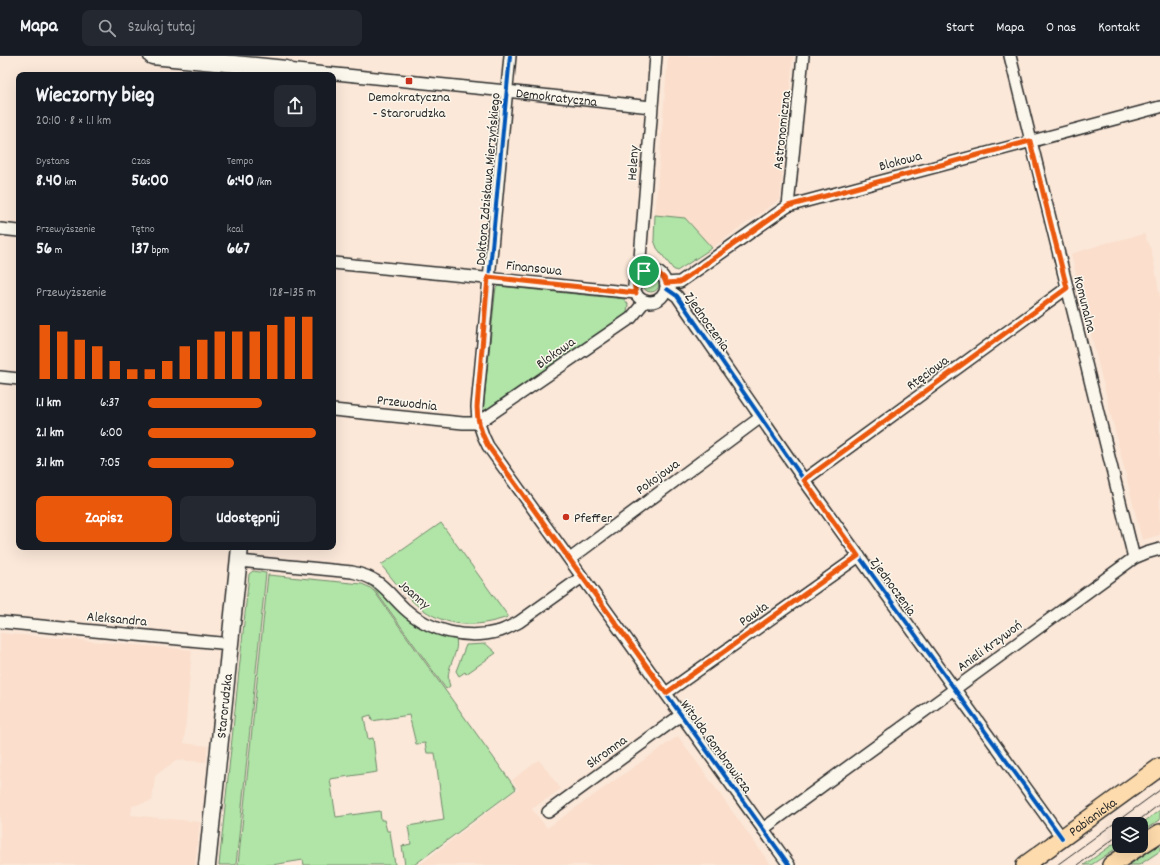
<!DOCTYPE html>
<html lang="pl">
<meta charset="utf-8">
<style>
:root{--surface:#171b24;--page:#242831;--text:#f1f3f6;--muted:#9ea1a6;--line:#363941;--accent:#ea580c}
body{margin:0;font-family:Dekko,sans-serif;background:var(--page);color:var(--text);height:100vh;display:flex;flex-direction:column;font-size:15px;white-space:nowrap}
*{box-sizing:border-box;margin:0}
p{font-size:13px;color:var(--muted)}
.icon{flex:none;width:22px;height:22px;fill:none;stroke:currentColor;stroke-width:2;stroke-linecap:round;stroke-linejoin:round}
.map{position:relative;flex:1;overflow:hidden}
.drawer{position:absolute;left:16px;top:16px;width:320px;height:478px;display:flex;flex-direction:column;background:var(--surface);border-radius:8px;box-shadow:0 4px 16px #0002}
.drawer>*{flex:none}
.buttons{position:absolute;left:1112px;top:761px;display:grid;gap:8px}
.buttons a{display:grid;place-items:center;width:36px;height:36px;border-radius:8px;background:var(--surface);box-shadow:0 4px 16px #0002;font-size:20px}
.pin{position:absolute;display:grid;place-items:center;width:34px;height:34px;color:#fff;margin:-17px;border:2px solid #fff;border-radius:50%;box-shadow:0 1px 4px #0007}
.round{display:grid;place-items:center;flex:none;width:42px;height:42px;border-radius:8px;background:var(--page)}
.head{display:flex;align-items:center;justify-content:space-between;height:68px;padding:0 20px}
h1{font-size:22px;font-weight:700;line-height:30px}
.figures{display:grid;grid-template-columns:repeat(3,1fr);gap:6px;height:68px;padding:4px 20px}
.figures div{display:grid;align-content:center}
.figures b{font-size:17px;font-weight:700}
.figures small{font-size:11px;font-weight:400}
.figures p{font-size:11px}
.chart{height:112px;padding:8px 20px}
.chart p{display:flex;justify-content:space-between}
.chart svg{width:100%;height:72px;margin-top:4px;stroke:var(--accent);stroke-width:6}
.button{display:flex;gap:8px;margin-top:auto;padding:8px 20px}
.button a{flex:1;height:46px;border-radius:8px;background:var(--accent);color:#fff;font-size:16px;font-weight:700;line-height:46px;text-align:center}
.button a+a{background:var(--page);color:var(--text)}
ul{padding:0 20px;list-style:none;font-size:13px}
li{display:grid;grid-template-columns:64px 48px 1fr;align-items:center;height:30px}
li i{height:10px;border-radius:5px;background:var(--accent)}
header{display:flex;align-items:center;gap:24px;box-sizing:border-box;height:56px;padding:0 20px;background:var(--surface);border-bottom:1px solid var(--line)}
header strong{font-size:19px}
nav{display:flex;gap:22px;margin-inline-start:auto;font-size:14px}
.search{width:280px;height:36px;background:var(--page);display:flex;align-items:center;gap:10px;box-sizing:border-box;padding:0 14px;border-radius:8px;color:var(--muted);font-size:15px}
.map>svg:first-child{display:block}
.built{fill:#fbdecc}
.green{fill:#b1e5a7;stroke:#6e8869}
.lines{fill:none;stroke-linecap:round;stroke-linejoin:round}
.street-casing{stroke:#2b2b2b;stroke-width:14}
.secondary-casing{stroke:#2b2b2b;stroke-width:19}
.primary-casing{stroke:#2b2b2b;stroke-width:20}
.street{stroke:#fbf7ec;stroke-width:11}
.secondary{stroke:#fbf7ec;stroke-width:16}
.primary{stroke:#fedbac;stroke-width:17}
.tram{stroke:#2b2b2b;stroke-width:1}
.cycleway-casing{stroke:#fbf7ec;stroke-width:6}
.cycleway{stroke:#0057b8;stroke-width:4}
.route-casing{stroke:#fff;stroke-width:8}
.route{stroke:#ea580c;stroke-width:5}
.poi-dot{fill:#c8321e;stroke:#fbf7ec;stroke-width:1.5}
.labels{text-anchor:middle;stroke-width:3;stroke-linejoin:round;paint-order:stroke}
.poi-label{font-size:14px;fill:#2b2b2b;stroke:#fbf7ec}
.street-label{font-size:14px;fill:#2b2b2b;stroke:#fbf7ec}
</style>
<header>
<strong>Mapa</strong>
<div class="search"><svg class="icon" aria-label="search" viewBox="0 0 24 24"><circle cx="10" cy="10" r="6"/><path d="M15 15l6 6"/></svg>Szukaj tutaj</div>
<nav><a>Start</a><a>Mapa</a><a>O nas</a><a>Kontakt</a></nav>
</header>
<div class="map">
<svg width="1160" height="809" viewBox="0 0 1160 809">
<rect width="100%" height="100%" fill="#fbe8d9"/>
<filter id="ink" filterUnits="userSpaceOnUse"><feTurbulence type="fractalNoise" baseFrequency=".025" numOctaves="2"/><feDisplacementMap in="SourceGraphic" scale="8" xChannelSelector="R" yChannelSelector="G"/><feConvolveMatrix kernelMatrix="1 2 1 2 8 2 1 2 1" color-interpolation-filters="sRGB"/></filter>
<g filter="url(#ink)">
<g class="built">
<path d="M668 0H793L780 143 712 192 685 162 655 159Z"/>
<path d="M1144 178 1151 194 1155 212 1160 241V479L1142 484 1071 198 1106 187Z"/>
<path d="M0 577 192 594 184 687 208 690 206 706 176 704 155 720 152 745 132 750 131 759 200 766 195 809H0Z"/>
<path d="M678 680 771 809H419L518 733 512 724 539 704 561 733 532 753 547 772Z"/>
</g>
<g class="green">
<path d="M655 159 685 162 712 192 677 215 673 213 657 192 654 184Z"/>
<circle cx="651" cy="228" r="8"/>
<path d="M498 230 624 243 628 248 627 257 623 261 486 356 483 354 495 239 496 232Z"/>
<path d="M441 467 508 560V561C476 572 446 572 418 550 405 540 392 522 381 509Z"/>
<path d="M253 515 266 517 236 809H219L249 518Z"/>
<path d="M268 519 362 528 369 531 374 535 516 733 414 809H405L402 790 411 788 408 770 444 764 435 697H427L425 687 416 688 409 659 372 665 371 659 364 661 368 683 373 682 377 716 330 723 336 761 380 755 381 764H384L387 775H390L395 809H304L303 804 272 809H238Z"/>
<path d="M368 528C379 528 398 555 407 562 422 574 438 579 456 583 460 599 443 612 450 630L446 633 374 533Z"/>
<path d="M486 588 496 597 466 618 465 616 459 620 456 615 466 589Z"/>
<path d="M1160 754V764L1141 776V768Z"/>
<path d="M1119 784V790H1120L1091 809H1084Z"/>
<path d="M1160 788V795L1139 809H1129Z"/>
</g>
<g class="lines">
<g class="street-casing">
<g id="street">
<path d="M510 0 477 351C477 366 481 377 488 390L789 809"/>
<path d="M1010 0 1134 502"/>
<path id="s1" d="M286 13 506 35 651 51"/>
<path d="M788 150 803 0"/>
<path d="M0 173 19 175"/>
<path d="M333 207 636 237"/>
<circle cx="650" cy="230" r="16"/>
<path d="M644 215 641 210 640 202 656 0"/>
<path d="M666 227 680 226 788 150 1160 51"/>
<path d="M667 233 677 240 804 424 1062 782"/>
<path d="M0 321 19 323"/>
<path d="M333 354 463 367H478"/>
<path d="M478 367 631 262 645 245"/>
<path d="M804 424 1067 232"/>
<path d="M570 503 761 361"/>
<path d="M239 505 352 516C381 522 385 534 405 553 430 576 468 584 500 575 506 573 513 569 519 566L582 521"/>
<path d="M0 566 231 588"/>
<path d="M666 637 859 500"/>
<path d="M548 756 681 659"/>
<path d="M763 773 1134 502 1146 497 1160 493"/>
</g>
</g>
<g class="secondary-casing">
<g id="secondary">
<path d="M152 0 286 13"/>
<path id="s2" d="M207 809 240 491"/>
</g>
</g>
<g class="primary-casing">
<g id="primary">
<path d="M1141 789 1160 777"/>
<path id="s3" d="M1025 809 1160 711"/>
<path d="M1111 809 1140 790"/>
</g>
</g>
<use href="#street" class="street"/>
<use href="#secondary" class="secondary"/>
<use href="#primary" class="primary"/>
<g class="tram">
<path d="M1134 768 1160 748"/>
<path d="M1057 809 1160 734"/>
<path d="M1078 809 1119 779"/>
</g>
<g class="cycleway-casing">
<g id="cycleway">
<path d="M510 0 477 351C477 366 481 377 488 390L789 809"/>
<path d="M667 233 677 240 804 424 1062 782"/>
</g>
</g>
<use href="#cycleway" class="cycleway"/>
</g>
</g>
<g class="lines" filter="url(#ink)">
<g class="route-casing">
<path id="route" d="M1030 85 1067 232 804 424 858 500 666 637 488 390C481 377 477 366 477 351L488 221 636 237C631 222 642 213 655 214L664 222 666 227 680 226 788 150Z"/>
</g>
<use href="#route" class="route"/>
</g>
<g class="poi-dot">
<rect x="405" y="21" width="8" height="8" rx="2"/>
<circle cx="566" cy="461" r="4"/>
</g>
<g class="labels">
<g class="poi-label">
<text x="409" y="45">Demokratyczna<tspan x="409" dy="16">- Starorudzka</tspan></text>
<text x="574" y="466" text-anchor="start">Pfeffer</text>
</g>
<g class="street-label">
<text dy="5" stroke="none"><textPath href="#s1" startOffset="272">Demokratyczna</textPath></text>
<text transform="translate(781 74) rotate(-84)" y="5">Astronomiczna</text>
<text transform="translate(900 104) rotate(-15)" y="5">Blokowa</text>
<text transform="translate(632 107) rotate(-86)" y="5">Heleny</text>
<text transform="translate(487 123) rotate(-85)" y="5">Doktora Zdzisława Mierzyńskiego</text>
<text transform="translate(534 211) rotate(6)" y="5">Finansowa</text>
<text transform="translate(1086 248) rotate(76)" y="5">Komunalna</text>
<text transform="translate(708 265) rotate(55)" y="5">Zjednoczenia</text>
<text transform="translate(555 296) rotate(-35)" y="5">Blokowa</text>
<text transform="translate(927 316) rotate(-36)" y="5">Rtęciowa</text>
<text transform="translate(407 346) rotate(6)" y="5">Przewodnia</text>
<text transform="translate(657 420) rotate(-36)" y="5">Pokojowa</text>
<text transform="translate(894 530) rotate(54)" y="5">Zjednoczenia</text>
<text transform="translate(415 538) rotate(41)" y="5">Joanny</text>
<text transform="translate(753 557) rotate(-35)" y="5">Pawła</text>
<text transform="translate(117 562) rotate(5)" y="5">Aleksandra</text>
<text transform="translate(989 589) rotate(-36)" y="5">Anieli Krzywoń</text>
<text dy="5" stroke="none"><textPath href="#s2" startOffset="160">Starorudzka</textPath></text>
<text transform="translate(717 690) rotate(54)" y="5">Witolda Gombrowicza</text>
<text transform="translate(606 695) rotate(-36)" y="5">Skromna</text>
<text dy="5" stroke="none"><textPath href="#s3" startOffset="83">Pabianicka</textPath></text>
</g>
</g>
</svg>
<div class="buttons">
<a><svg class="icon" aria-label="layers" viewBox="0 0 24 24"><path d="M12 4l9 5-9 5-9-5zM3 14l9 5 9-5"/></svg></a>
</div>
<div class="pin" style="left:644px;top:215px;background:#1e9e55"><svg class="icon" aria-label="arrive" viewBox="0 0 24 24"><path d="M6 21V4h12l-3 4 3 4H6"/></svg></div>
<section class="drawer">
<div class="head"><div><h1>Wieczorny bieg</h1><p>20:10 · 8 × 1.1 km</p></div><a class="round"><svg class="icon" aria-label="share" viewBox="0 0 24 24"><path d="M12 15V3M7 8l5-5 5 5M5 13v7h14v-7"/></svg></a></div>
<div class="figures">
<div><p>Dystans</p><b>8.40<small> km</small></b></div>
<div><p>Czas</p><b>56:00</b></div>
<div><p>Tempo</p><b>6:40<small> /km</small></b></div>
</div>
<div class="figures">
<div><p>Przewyższenie</p><b>56<small> m</small></b></div>
<div><p>Tętno</p><b>137<small> bpm</small></b></div>
<div><p>kcal</p><b>667</b></div>
</div>
<div class="chart"><p><span>Przewyższenie</span>128–135 m</p>
<svg viewBox="0 0 160 44" preserveAspectRatio="none"><path d="M5 44V11M15 44V15M25 44V20M35 44V24M45 44V33M55 44V38M65 44V38M75 44V33M85 44V24M95 44V20M105 44V15M115 44V15M125 44V15M135 44V11M145 44V6M155 44V6"/></svg>
</div>
<ul>
<li><b>1.1 km</b>6:37<i style="width:68%"></i></li>
<li><b>2.1 km</b>6:00<i style="width:100%"></i></li>
<li><b>3.1 km</b>7:05<i style="width:51%"></i></li>
</ul>
<div class="button"><a>Zapisz</a><a>Udostępnij</a></div>
</section>
</div>
